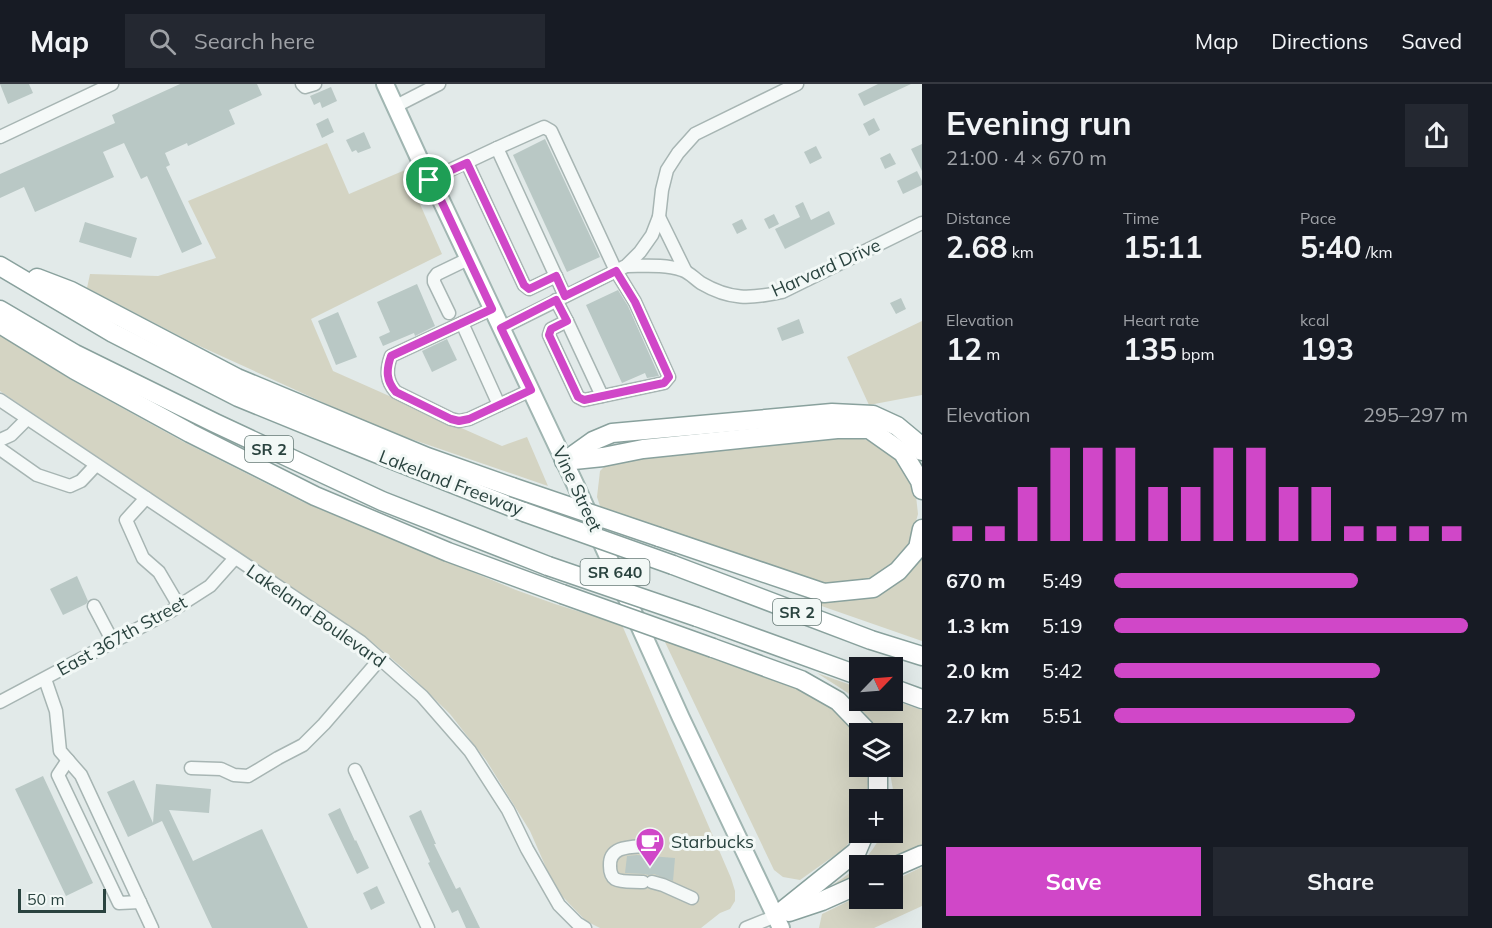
<!DOCTYPE html>
<meta charset="utf-8">
<style>
:root{--surface:#171b24;--page:#242831;--text:#f1f3f6;--muted:#9ea1a6;--line:#363941;--accent:#d047c8}
body{margin:0;font-family:Mulish,sans-serif;background:var(--page);color:var(--text);height:100vh;display:flex;flex-direction:column;font-size:22px;white-space:nowrap}
*{box-sizing:border-box;margin:0}
p{font-size:20px;color:var(--muted)}
.icon{flex:none;width:33px;height:33px;fill:none;stroke:currentColor;stroke-width:2;stroke-linecap:round;stroke-linejoin:round}
.map{position:relative;flex:1;overflow:hidden}
.details{display:flex;flex-direction:column;background:var(--surface);width:570px}
.details>*{flex:none}
.needle{width:39px;rotate:65deg}
.fabs{position:absolute;left:849px;top:573px;display:grid;gap:12px}
.fabs a{display:grid;place-items:center;width:54px;height:54px;border-radius:0px;background:var(--surface);box-shadow:0 6px 24px #0002;font-size:30px}
.scale{position:absolute;left:18px;bottom:15px;width:88px;box-sizing:border-box;padding-left:6px;border:3px solid #2a433f;border-top:0;font-size:16px;line-height:21px;white-space:nowrap;color:#2a433f;-webkit-text-stroke:4px #f2f8f6;paint-order:stroke}
.pin{position:absolute;display:grid;place-items:center;width:51px;height:51px;color:#fff;margin:-26px;border:3px solid #fff;border-radius:50%;box-shadow:0 2px 6px #0007}
.round{display:grid;place-items:center;flex:none;width:63px;height:63px;border-radius:0px;background:var(--page)}
.head{display:flex;align-items:center;justify-content:space-between;height:102px;padding:0 24px}
h1{font-size:33px;font-weight:700;line-height:45px}
.metrics{display:grid;grid-template-columns:repeat(3,1fr);gap:9px;height:102px;padding:6px 24px}
.metrics div{display:grid;align-content:center}
.metrics b{font-size:30px;font-weight:700}
.metrics small{font-size:16px;font-weight:400}
.metrics p{font-size:16px}
.chart{height:168px;padding:12px 24px}
.chart p{display:flex;justify-content:space-between}
.chart svg{width:100%;height:108px;margin-top:6px;stroke:var(--accent);stroke-width:6}
.button{display:flex;gap:12px;margin-top:auto;padding:12px 24px}
.button a{flex:1;height:69px;border-radius:0px;background:var(--accent);color:#fff;font-size:24px;font-weight:700;line-height:69px;text-align:center}
.button a+a{background:var(--page);color:var(--text)}
ul{padding:0 24px;list-style:none;font-size:20px}
li{display:grid;grid-template-columns:96px 72px 1fr;align-items:center;height:45px}
li i{height:15px;border-radius:8px;background:var(--accent)}
header{display:flex;align-items:center;gap:36px;box-sizing:border-box;height:84px;padding:0 30px;background:var(--surface);border-bottom:2px solid var(--line)}
header strong{font-size:28px}
nav{display:flex;gap:33px;margin-inline-start:auto;font-size:21px}
.search{width:420px;height:54px;background:var(--page);display:flex;align-items:center;gap:15px;box-sizing:border-box;padding:0 21px;border-radius:0px;color:var(--muted);font-size:22px}
main{display:flex;flex:1;min-height:0}
.map>svg:first-child{display:block}
.green{fill:#d4d4c3}
.building{fill:#b9c8c5}
.lines{fill:none;stroke-linecap:round;stroke-linejoin:round}
.minor-casing{stroke:#a7b5b3;stroke-width:15}
.major-casing{stroke:#a1b6b2;stroke-width:20}
.highway-casing{stroke:#89a19d;stroke-width:21}
.minor{stroke:#f5f9f8;stroke-width:12}
.major{stroke:#fff;stroke-width:16}
.highway{stroke:#fff;stroke-width:18}
.highway-bridge-casing{stroke:#89a19d;stroke-width:21;stroke-linecap:butt}
.highway-bridge{stroke:#fff;stroke-width:18}
.route-casing{stroke:#fff;stroke-width:12}
.route{stroke:#d047c8;stroke-width:8}
.labels{text-anchor:middle;stroke-width:6;stroke-linejoin:round;paint-order:stroke}
.shield{fill:#f2f8f6;stroke:#667976;stroke-width:1.5}
.shield-label{font-size:16px;font-weight:bold;fill:#2a433f}
.street-label{font-size:18px;fill:#2a433f;stroke:#f2f8f6}
.poi-label{font-size:18px;fill:#2a433f;stroke:#f2f8f6;text-anchor:start}
</style>
<header>
<strong>Map</strong>
<div class="search"><svg class="icon" aria-label="search" viewBox="0 0 24 24"><circle cx="10" cy="10" r="6"/><path d="M15 15l6 6"/></svg>Search here</div>
<nav><a>Map</a><a>Directions</a><a>Saved</a></nav>
</header>
<main>
<div class="map">
<svg width="922" height="844" viewBox="0 0 922 844">
<rect width="100%" height="100%" fill="#e2eae9"/>
<g class="green">
<path d="M327 59 349 110 405 86 442 170 311 235 333 287 502 362 527 353 548 402 379 344 195 260 87 204 90 190 158 192 216 174 188 117Z"/>
<path d="M922 237V311L869 321 847 273Z"/>
<path d="M0 250 68 294 182 357 303 418 516 506 555 520 622 541 731 794 735 807V817L730 825 720 829 701 844H600L586 837 561 811 548 788 530 747 486 676 450 630 405 586 372 558 0 307Z"/>
<path d="M853 351 877 360 891 369 909 387 915 403 918 430 912 452 905 466 892 481 868 496 831 502 805 495 601 425 597 413 600 387 606 381 621 374Z"/>
<path d="M922 467V557L810 518 852 515 871 512Z"/>
<path d="M664 556 737 581 786 601 804 607 832 623 857 650 859 658 860 682 866 683 868 698 866 715 860 716 859 737 853 753 845 764 800 796 783 793 774 786Z"/>
<path d="M817 589 859 604 860 616H893L922 626V764L885 781 860 782 859 794 836 804 834 800C855 787 872 771 882 749L892 748V716L891 715 893 706 889 683 892 682V650L878 649 874 641 848 609Z"/>
<path d="M922 783V822L874 844H819L822 830 859 812 860 814H892L893 797Z"/>
</g>
<g class="building">
<path d="M0 0H29L33 9 8 20Z"/>
<path d="M180 0H257L262 11 229 26 235 40 188 62 187 59 165 69 170 81 166 83 202 160 182 169 147 92 141 95 124 59 103 68 114 93 35 128 24 103 0 114V90L115 39 112 31Z"/>
<path d="M878 0H911L864 22 858 10Z"/>
<path d="M331 3 337 17 322 24 320 18 314 21 310 12Z"/>
<path d="M328 34 334 48 322 54 316 40Z"/>
<path d="M874 34 880 46 869 52 863 40Z"/>
<path d="M364 48 371 64 358 69 356 66 352 68 346 56Z"/>
<path d="M545 55 600 173 567 188 513 71Z"/>
<path d="M922 60V87L911 65Z"/>
<path d="M816 62 822 74 810 80 804 68Z"/>
<path d="M890 69 896 80 885 85 880 74Z"/>
<path d="M917 87 922 97V101L903 110 897 97Z"/>
<path d="M803 118 811 136 829 127 835 140 785 165 775 145 800 133 795 122Z"/>
<path d="M774 130 779 140 769 145 764 135Z"/>
<path d="M742 135 747 145 737 150 732 140Z"/>
<path d="M85 138 137 154 131 174 79 158Z"/>
<path d="M417 200 435 242 415 252 414 249 383 262 379 253 390 248 377 218Z"/>
<path d="M618 206 628 222 659 292 647 294 645 289 622 299 586 221Z"/>
<path d="M901 214 906 225 896 230 890 219Z"/>
<path d="M338 228 357 273 336 281 318 237Z"/>
<path d="M799 235 804 249 782 257 777 244Z"/>
<path d="M447 255 457 276 432 288 422 267Z"/>
<path d="M77 492 88 517 86 520 63 531 50 505Z"/>
<path d="M43 692 93 799 66 812 15 705Z"/>
<path d="M134 696 153 739 156 700 211 705 209 729 169 726 193 777 262 745 308 844H212L162 737 128 753 107 708Z"/>
<path d="M340 724 355 757 356 756 369 784 357 790 328 730Z"/>
<path d="M421 726 436 760H434L456 805 460 803 480 844H466L458 826 452 829 428 779 430 778 409 732Z"/>
<path d="M637 771 675 774 673 797 654 790 648 791 644 790 625 789 627 772Z"/>
<path d="M377 802 385 819 371 826 363 809Z"/>
</g>
<g class="lines">
<g class="minor-casing">
<g id="minor">
<path d="M302 0 305 3 315 0"/>
<path d="M396 22 439 0"/>
<path d="M0 53 112 0"/>
<path d="M497 64 544 43 551 47 616 187 635 218 669 293 664 299 584 316 578 313 549 251 551 245 567 237 556 216"/>
<path d="M467 79 524 201 529 205 556 192"/>
<path d="M429 96 497 64 565 212"/>
<path d="M659 133 685 186"/>
<path d="M626 182C645 182 664 180 682 186 689 188 695 195 701 199 730 216 750 215 782 208L922 139"/>
<path d="M492 225 391 272C386 286 386 297 396 308L451 335 459 337 469 335 531 306"/>
<path d="M449 229 434 198V194L437 190 468 175"/>
<path d="M567 237 602 312"/>
<path d="M462 239 499 321"/>
<path d="M501 244 626 182 640 168 652 151 659 133 662 106 667 86 678 69 695 50 797 0"/>
<path d="M0 316 361 558 422 612 470 667 508 726 527 765 559 821 577 839 585 844"/>
<path d="M0 356 11 351 27 335"/>
<path d="M0 365 37 391 70 402 81 397 96 381"/>
<path d="M146 414 126 436 143 474 159 488 179 522"/>
<path d="M94 522 113 558"/>
<path d="M45 595 56 627 60 667 81 691 152 844"/>
<path d="M0 618 171 527 210 502 235 474"/>
<path d="M68 676 58 691 119 819 140 818"/>
<path d="M191 684 221 685 234 691 248 692 278 674 303 661 324 640 380 575"/>
<path d="M355 686 428 844"/>
<path d="M643 798C635 797 622 799 615 795 611 792 610 787 610 782 609 762 630 763 645 762"/>
<path d="M652 798 663 801 692 814"/>
<path d="M746 844 776 832"/>
</g>
</g>
<g class="major-casing">
<path id="major" d="M385 0 429 96 439 112 576 402 681 634 781 844"/>
</g>
<g class="highway-casing">
<g id="highway">
<path d="M0 182 113 249 238 313 373 368 524 428"/>
<path d="M37 194 71 207 237 294 427 373 512 403"/>
<path d="M0 226 75 270 215 339 382 417 548 482"/>
<path d="M0 240 75 286 190 349 315 412 448 468 562 510"/>
<path d="M564 377 603 373 643 365 837 345H869L903 369 920 397 922 406"/>
<path d="M565 377 593 357 612 349 832 329 873 331 897 342 915 357 922 367"/>
<path d="M659 453 824 509 873 504 898 487 918 464 922 445"/>
<path d="M673 481 871 556 922 572"/>
<path d="M697 533 860 592"/>
<path d="M713 564 801 596 838 617 865 645 866 650"/>
<path d="M892 604 922 615"/>
<path d="M878 716V682"/>
<path d="M892 784 922 771"/>
<path d="M789 828 822 817 860 800"/>
<path d="M776 832 857 767 865 748"/>
</g>
</g>
<use href="#minor" class="minor"/>
<use href="#major" class="major"/>
<use href="#highway" class="highway"/>
<g class="highway-bridge-casing">
<g id="highway-bridge">
<path d="M512 403 659 453"/>
<path d="M524 428 673 481"/>
<path d="M548 482 697 533"/>
<path d="M562 510 713 564"/>
</g>
</g>
<use href="#highway-bridge" class="highway-bridge"/>
</g>
<g class="lines">
<g class="route-casing">
<path id="route" d="M467 79 524 201 529 205 556 192 565 212 616 187 635 218 669 293 664 299 584 316 578 313 549 251 551 245 567 237 556 216 501 244 531 306 469 335 459 337 451 335 396 308C386 297 386 286 391 272L492 225 439 112 429 96Z"/>
</g>
<use href="#route" class="route"/>
</g>
<defs>
<g id="cafe-pin" transform="scale(1.5)"><path d="M0 17L-7.5 6A9.5 9.5 0 1 1 7.5 6Z" fill="#d047c8" stroke="#f2f8f6"/><path d="M-5.5-4.5H6V0H3Q3 3.5 0 3.5H-2.5Q-5.5 3.5-5.5 0ZM3-3.2v2h1.7v-2ZM-6 4.5H4V6H-6Z" fill="#fff"/></g>
</defs>
<g fill-rule="evenodd">
<use href="#cafe-pin" x="650" y="758"/>
</g>
<g class="labels">
<g class="shield">
<rect x="245" y="352" width="48" height="26" rx="4.5"/>
<rect x="580.5" y="475" width="69" height="26" rx="4.5"/>
<rect x="773" y="515" width="48" height="26" rx="4.5"/>
</g>
<g class="shield-label">
<text x="269" y="371">SR 2</text>
<text x="615" y="494">SR 640</text>
<text x="797" y="534">SR 2</text>
</g>
<g class="street-label">
<text transform="translate(826 184) rotate(-24)" y="6">Harvard Drive</text>
<text transform="translate(451 399) rotate(21)" y="6">Lakeland Freeway</text>
<text transform="translate(577 405) rotate(65)" y="6">Vine Street</text>
<text transform="translate(316 532) rotate(35)" y="6">Lakeland Boulevard</text>
<text transform="translate(122 552) rotate(-29)" y="6">East 367th Street</text>
</g>
<g class="poi-label">
<text x="671" y="764">Starbucks</text>
</g>
</g>
</svg>
<div class="fabs">
<a><svg class="needle" viewBox="-14 -14 28 28"><path d="M0-13l5 13h-10z" fill="#e53935"/><path d="M0 13l5-13h-10z" fill="#9ea1a6"/></svg></a>
<a><svg class="icon" aria-label="layers" viewBox="0 0 24 24"><path d="M12 4l9 5-9 5-9-5zM3 14l9 5 9-5"/></svg></a>
<a>+</a>
<a>−</a>
</div>
<div class="scale">50 m</div>
<div class="pin" style="left:429px;top:96px;background:#1e9e55"><svg class="icon" aria-label="arrive" viewBox="0 0 24 24"><path d="M6 21V4h12l-3 4 3 4H6"/></svg></div>
</div>
<section class="details">
<div class="head"><div><h1>Evening run</h1><p>21:00 · 4 × 670 m</p></div><a class="round"><svg class="icon" aria-label="share" viewBox="0 0 24 24"><path d="M12 15V3M7 8l5-5 5 5M5 13v7h14v-7"/></svg></a></div>
<div class="metrics">
<div><p>Distance</p><b>2.68<small> km</small></b></div>
<div><p>Time</p><b>15:11</b></div>
<div><p>Pace</p><b>5:40<small> /km</small></b></div>
</div>
<div class="metrics">
<div><p>Elevation</p><b>12<small> m</small></b></div>
<div><p>Heart rate</p><b>135<small> bpm</small></b></div>
<div><p>kcal</p><b>193</b></div>
</div>
<div class="chart"><p><span>Elevation</span>295–297 m</p>
<svg viewBox="0 0 160 44" preserveAspectRatio="none"><path d="M5 44V38M15 44V38M25 44V22M35 44V6M45 44V6M55 44V6M65 44V22M75 44V22M85 44V6M95 44V6M105 44V22M115 44V22M125 44V38M135 44V38M145 44V38M155 44V38"/></svg>
</div>
<ul>
<li><b>670 m</b>5:49<i style="width:69%"></i></li>
<li><b>1.3 km</b>5:19<i style="width:100%"></i></li>
<li><b>2.0 km</b>5:42<i style="width:75%"></i></li>
<li><b>2.7 km</b>5:51<i style="width:68%"></i></li>
</ul>
<div class="button"><a>Save</a><a>Share</a></div>
</section>
</main>
